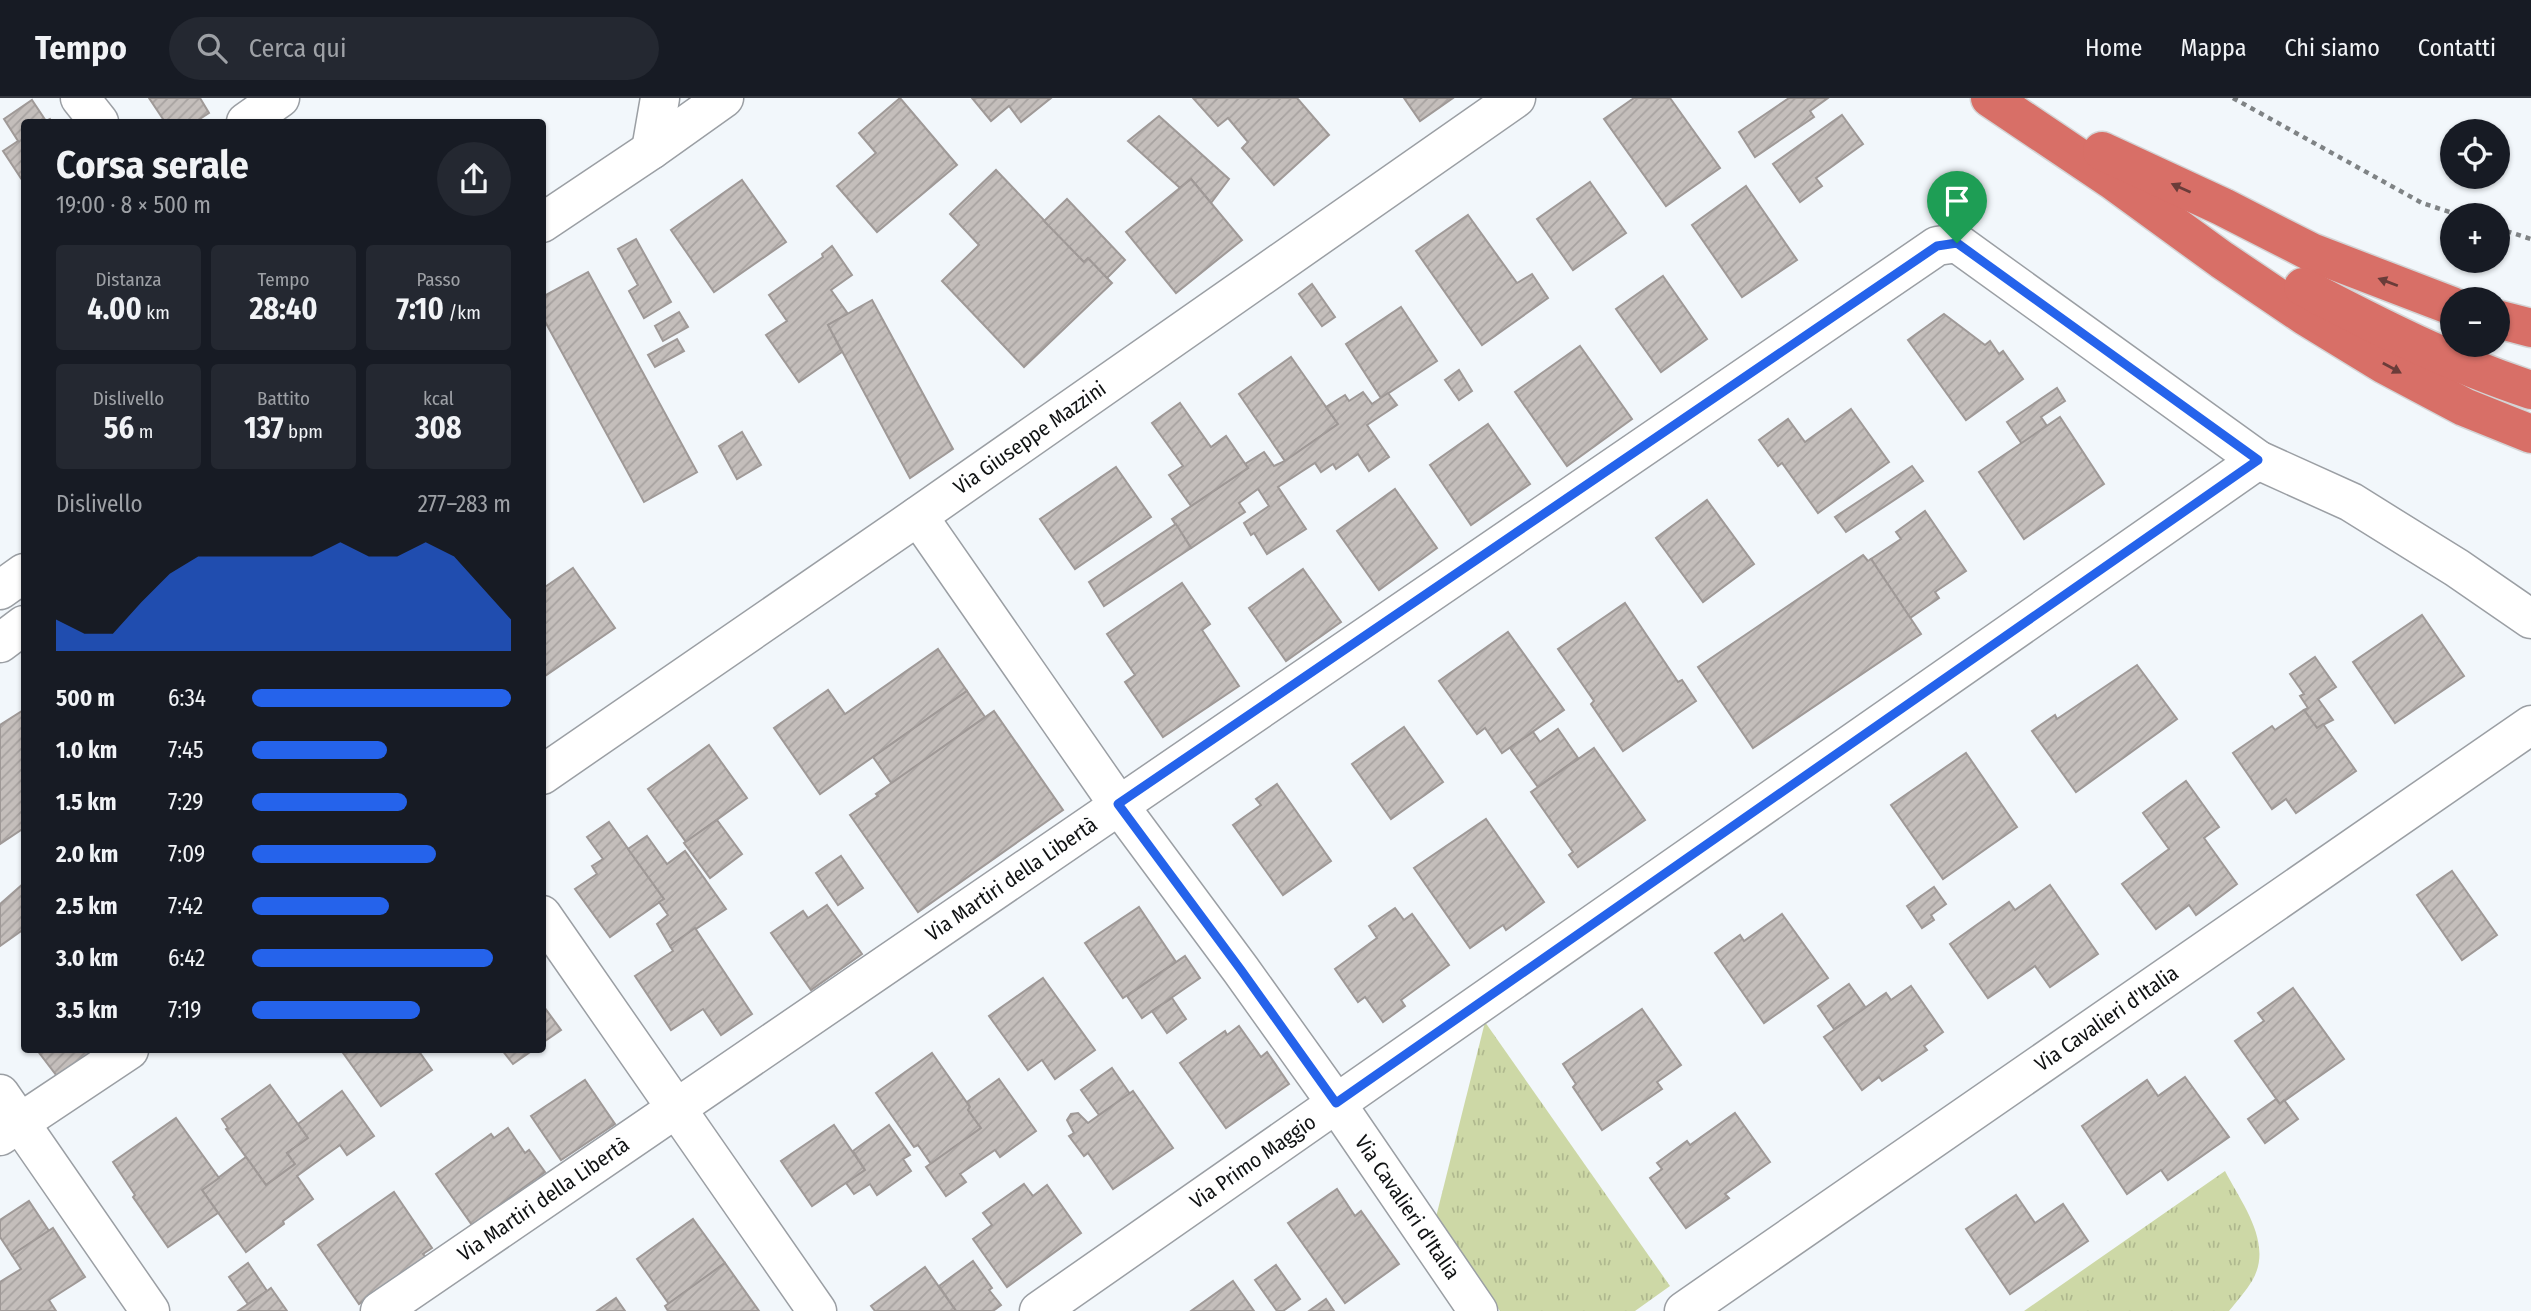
<!DOCTYPE html>
<html lang="it">
<meta charset="utf-8">
<style>
:root{--surface:#171b24;--page:#242831;--text:#f1f3f6;--muted:#9ea1a6;--line:#363941;--accent:#2563eb}
body{margin:0;font-family:"Fira Sans Condensed",sans-serif;background:var(--page);color:var(--text);height:100vh;display:flex;flex-direction:column;font-size:26px;white-space:nowrap}
*{box-sizing:border-box;margin:0}
p{font-size:23px;color:var(--muted)}
.icon{flex:none;width:38px;height:38px;fill:none;stroke:currentColor;stroke-width:2;stroke-linecap:round;stroke-linejoin:round}
.map{position:relative;flex:1;overflow:hidden}
.panel{position:absolute;left:21px;top:21px;width:525px;height:934px;display:flex;flex-direction:column;background:var(--surface);border-radius:7px;box-shadow:0 2px 5px #0004}
.panel>*{flex:none}
.controls{position:absolute;left:2440px;top:21px;display:grid;gap:14px}
.controls a{display:grid;place-items:center;width:70px;height:70px;border-radius:50%;background:var(--surface);box-shadow:0 2px 5px #0004;font-size:35px}
.pin{position:absolute;display:grid;place-items:center;width:60px;height:60px;color:#fff;margin:-72px -30px;border-radius:50% 50% 50% 0;rotate:-45deg;box-shadow:0 0 7px #0007}
.pin .icon{rotate:45deg}
.round{display:grid;place-items:center;flex:none;width:74px;height:74px;border-radius:37px;background:var(--page)}
.summary{display:flex;align-items:center;justify-content:space-between;height:119px;padding:0 35px}
h1{font-size:38px;font-weight:700;line-height:52px}
.stats{display:grid;grid-template-columns:repeat(3,1fr);gap:10px;height:119px;padding:7px 35px}
.stats div{display:grid;align-content:center;border-radius:7px;background:var(--page);text-align:center}
.stats b{font-size:30px;font-weight:700}
.stats small{font-size:19px;font-weight:400}
.stats p{font-size:19px}
.chart{height:196px;padding:14px 35px}
.chart p{display:flex;justify-content:space-between}
.chart svg{width:100%;height:126px;margin-top:7px;fill:var(--accent);opacity:.7}
ul{padding:0 35px;list-style:none;font-size:23px}
li{display:grid;grid-template-columns:112px 84px 1fr;align-items:center;height:52px}
li i{height:18px;border-radius:9px;background:var(--accent)}
header{display:flex;align-items:center;gap:42px;box-sizing:border-box;height:98px;padding:0 35px;background:var(--surface);border-bottom:2px solid var(--line)}
header strong{font-size:33px}
nav{display:flex;gap:38px;margin-inline-start:auto;font-size:24px}
.search{width:490px;height:63px;background:var(--page);display:flex;align-items:center;gap:18px;box-sizing:border-box;padding:0 24px;border-radius:38px;color:var(--muted);font-size:26px}
.map>svg:first-child{display:block}
.park{fill:url(#park-tufts)}
.building{fill:url(#building-hatch);stroke:#9f9997;stroke-width:2}
.lines{fill:none;stroke-linecap:round;stroke-linejoin:round}
.minor-casing{stroke:#9b9fa4;stroke-width:41}
.highway-casing{stroke:#d4d4d5;stroke-width:41}
.path{stroke:#7f8385;stroke-width:4.5;stroke-dasharray:5 5;stroke-linecap:butt}
.minor{stroke:#fff;stroke-width:38}
.highway{stroke:#d86f67;stroke-width:38}
.oneway{fill:#6a3c39}
.route-casing{stroke:#fff;stroke-width:14}
.route{stroke:#2563eb;stroke-width:9}
.labels{text-anchor:middle;stroke-width:5;stroke-linejoin:round;paint-order:stroke}
.street-label{font-size:21px;fill:#101213;stroke:#f2f7fb}
</style>
<header>
<strong>Tempo</strong>
<div class="search"><svg class="icon" aria-label="search" viewBox="0 0 24 24"><circle cx="10" cy="10" r="6"/><path d="M15 15l6 6"/></svg>Cerca qui</div>
<nav><a>Home</a><a>Mappa</a><a>Chi siamo</a><a>Contatti</a></nav>
</header>
<div class="map">
<svg width="2531" height="1213" viewBox="0 0 2531 1213">
<defs>
<pattern id="park-tufts" width="24" height="20" patternUnits="userSpaceOnUse" patternTransform="scale(1.75)"><rect width="24" height="20" fill="#cdd8a6"/><path d="M3 7l-1-3M5 7V3M7 7l1-3M15 17l-1-3M17 17v-4M19 17l1-3" fill="none" stroke="#afb88e"/></pattern>
<pattern id="building-hatch" width="6" height="6" patternUnits="userSpaceOnUse" patternTransform="scale(1.75)"><rect width="6" height="6" fill="#c4bebb"/><path d="M-1 1l2-2M0 6l6-6M5 7l2-2" fill="none" stroke="#a7a2a0"/></pattern>
</defs>
<rect width="100%" height="100%" fill="#f2f7fb"/>
<g class="park">
<path d="M1485 924 1670 1188 1635 1213H1500L1435 1123Z"/>
<path d="M2225 1073C2242 1106 2274 1146 2252 1183 2246 1193 2237 1203 2229 1213H2024Z"/>
</g>
<g class="building">
<path d="M149 0H200L209 15 195 24H165Z"/>
<path d="M900 0 957 67 877 134 837 88 876 55 859 35Z"/>
<path d="M972 0H1051L1021 24 1009 8 991 23Z"/>
<path d="M1193 0H1297L1329 37 1274 87 1242 50 1248 44 1228 20 1218 28Z"/>
<path d="M1404 0H1453L1420 23Z"/>
<path d="M1634 0H1670L1720 70 1666 108 1604 21Z"/>
<path d="M1789 0H1828L1810 13 1814 19 1755 59 1739 34Z"/>
<path d="M32 2 46 23 50 21 52 24H24V85L3 53 18 43 4 21Z"/>
<path d="M1842 17 1863 46 1816 80 1822 88 1800 104 1773 66Z"/>
<path d="M1159 18 1229 81 1211 105 1191 81 1180 90 1128 43Z"/>
<path d="M996 72 1084 164 1088 160 1112 185 1024 269 942 183 979 147 950 116Z"/>
<path d="M1191 81 1242 142 1176 195 1126 134Z"/>
<path d="M742 82 786 144 714 194 671 132Z"/>
<path d="M1590 84 1626 135 1573 172 1537 121Z"/>
<path d="M1746 88 1797 162 1742 199 1692 127Z"/>
<path d="M1067 101 1125 162 1107 180 1088 160 1084 164 1044 123Z"/>
<path d="M1468 117 1517 185 1532 176 1548 200 1482 247 1416 153Z"/>
<path d="M636 141 671 204 644 220 629 193 638 187 618 151Z"/>
<path d="M832 148 852 177 831 192 848 216 828 227 842 254 799 284 766 237 787 223 769 197 823 159 822 156Z"/>
<path d="M588 174 697 374 644 404 542 218V199Z"/>
<path d="M1663 178 1707 241 1661 274 1616 211Z"/>
<path d="M1312 186 1335 219 1322 228 1299 196Z"/>
<path d="M872 202 953 351 910 380 828 227Z"/>
<path d="M1401 209 1437 263 1381 300 1346 246Z"/>
<path d="M679 214 688 229 663 243 655 228Z"/>
<path d="M1944 216 1985 247 1990 243 1999 256 2003 253 2023 281 1966 322 1908 242Z"/>
<path d="M677 241 684 253 655 269 648 257Z"/>
<path d="M1580 248 1632 321 1567 368 1515 294Z"/>
<path d="M1291 259 1338 326 1285 363 1239 296Z"/>
<path d="M1459 272 1472 293 1459 302 1445 282Z"/>
<path d="M2057 290 2065 303 2041 319 2047 328 2022 346 2007 324Z"/>
<path d="M1363 294 1372 306 1388 295 1397 307 1367 327 1389 359 1369 373 1358 356 1336 371 1333 366 1321 374 1315 365 1278 389 1306 431 1267 456 1254 435 1251 437 1244 425 1269 408 1258 391 1239 405 1245 414 1191 450 1172 421 1248 370 1245 366 1264 354 1274 368 1285 363 1338 326 1326 309 1345 297 1349 303Z"/>
<path d="M1180 305 1211 349 1226 338 1248 370 1191 408 1169 377 1183 368 1152 325Z"/>
<path d="M1851 311 1889 364 1818 415 1782 365 1778 368 1759 342 1788 321 1805 344Z"/>
<path d="M2060 319 2104 386 2024 441 1979 374Z"/>
<path d="M1488 326 1530 386 1471 427 1430 367Z"/>
<path d="M742 334 761 367 737 381 719 348Z"/>
<path d="M1912 368 1923 383 1846 434 1835 419Z"/>
<path d="M1116 369 1151 419 1075 471 1040 421Z"/>
<path d="M1395 391 1437 450 1379 492 1337 433Z"/>
<path d="M1707 402 1754 466 1703 504 1656 440Z"/>
<path d="M1925 413 1966 473 1935 494 1939 500 1910 520 1871 461 1901 441 1896 434Z"/>
<path d="M1176 426 1191 450 1104 508 1089 484Z"/>
<path d="M1863 457 1868 463 1871 461 1921 536 1753 650 1698 569Z"/>
<path d="M573 470 615 530 542 580V491Z"/>
<path d="M1303 471 1341 524 1286 563 1249 510Z"/>
<path d="M1182 485 1210 526 1202 532 1239 588 1163 639 1125 584 1135 577 1107 536Z"/>
<path d="M1625 505 1678 584 1682 582 1696 603 1623 653 1591 606 1594 603 1558 551Z"/>
<path d="M2422 517 2464 578 2395 625 2353 564Z"/>
<path d="M1508 534 1564 612 1502 655 1485 630 1477 636 1439 583Z"/>
<path d="M938 551 967 593 820 696 774 630 828 592 845 616Z"/>
<path d="M2315 559 2336 589 2318 601 2333 622 2317 630 2304 612 2308 610 2300 598 2304 596 2290 576Z"/>
<path d="M2137 567 2177 621 2076 694 2032 633 2055 617 2057 621Z"/>
<path d="M967 593 985 619 892 686 873 659Z"/>
<path d="M2304 612 2317 630 2323 626 2356 673 2296 715 2286 701 2272 711 2233 655 2272 628 2275 632Z"/>
<path d="M22 613 24 617V730L0 746V627Z"/>
<path d="M994 613 1063 712 918 814 850 717 878 698 876 696Z"/>
<path d="M1404 629 1443 684 1391 721 1352 666Z"/>
<path d="M1558 631 1578 660 1538 689 1510 650 1533 634 1540 644Z"/>
<path d="M709 647 747 700 686 744 648 691Z"/>
<path d="M1594 650 1645 722 1578 769 1569 757 1573 754 1531 694Z"/>
<path d="M1966 655 2017 729 1943 781 1891 707Z"/>
<path d="M2186 683 2219 729 2204 740 2237 786 2196 817 2189 807 2156 831 2122 786 2169 751 2143 715Z"/>
<path d="M1277 686 1331 763 1283 797 1233 727 1261 707 1256 701Z"/>
<path d="M1486 721 1544 804 1506 832 1503 827 1470 850 1414 770Z"/>
<path d="M717 722 742 756 710 780 684 745Z"/>
<path d="M609 724 664 801 610 839 575 791 597 776 592 768 603 761 587 739Z"/>
<path d="M647 738 667 766 685 753 726 811 670 848 657 826 668 817 659 804 664 801 628 751Z"/>
<path d="M841 758 863 790 838 807 816 775Z"/>
<path d="M2452 773 2497 837 2462 862 2417 797Z"/>
<path d="M24 785V831L0 848V806Z"/>
<path d="M2050 787 2098 856 2050 889 2035 868 1988 900 1950 846 2009 804 2015 812Z"/>
<path d="M1934 789 1946 806 1931 817 1934 822 1922 830 1907 808Z"/>
<path d="M827 807 862 856 811 892 771 835 803 813 808 820Z"/>
<path d="M1139 809 1176 864 1123 900 1085 845Z"/>
<path d="M1395 810 1404 822 1412 816 1449 867 1401 902 1405 908 1383 924 1365 899 1358 904 1335 871 1377 840 1369 828Z"/>
<path d="M1782 816 1828 880 1764 925 1715 855 1740 837 1744 843Z"/>
<path d="M695 830 752 916 721 937 703 911 671 932 635 878 673 853 670 848Z"/>
<path d="M1185 858 1200 880 1142 920 1127 898Z"/>
<path d="M1043 880 1095 952 1055 981 1042 962 1028 972 989 918Z"/>
<path d="M1849 886 1866 910 1834 931 1818 908Z"/>
<path d="M1911 888 1943 934 1924 948 1927 952 1882 983 1879 979 1862 992 1824 939 1886 895 1891 902Z"/>
<path d="M2293 890 2344 961 2280 1006 2235 943 2264 923 2258 915Z"/>
<path d="M1172 900 1186 921 1167 935 1152 913Z"/>
<path d="M542 906 561 932 542 945Z"/>
<path d="M1642 911 1681 967 1657 984 1662 991 1602 1032 1573 989 1576 986 1563 966Z"/>
<path d="M1239 928 1261 959 1267 954 1289 986 1226 1030 1180 965 1225 933 1227 937Z"/>
<path d="M37 952H97L60 982Z"/>
<path d="M341 952H418L432 972 381 1008Z"/>
<path d="M502 952H533L513 966Z"/>
<path d="M932 955 970 1009 968 1012 981 1030 931 1066 918 1047 914 1049 876 995Z"/>
<path d="M1112 970 1130 996 1099 1017 1081 992Z"/>
<path d="M2185 979 2229 1039 2168 1082 2161 1072 2127 1096 2082 1028 2147 982 2158 998Z"/>
<path d="M999 981 1036 1033 1000 1059 995 1052 960 1076 966 1084 946 1098 926 1069 981 1030 968 1012 970 1009 967 1004Z"/>
<path d="M585 982 615 1026 561 1062 531 1018Z"/>
<path d="M270 987 308 1040 287 1055 295 1066 266 1087 226 1031 228 1030 222 1021Z"/>
<path d="M342 993 374 1038 347 1057 340 1047 297 1078 313 1101 283 1123 284 1126 246 1154 202 1092 246 1059 266 1087 295 1066 287 1055 308 1040 298 1026Z"/>
<path d="M1133 993 1173 1050 1113 1091 1088 1055 1084 1058 1069 1038 1074 1035 1067 1022 1071 1016 1078 1015 1088 1025Z"/>
<path d="M2276 1001 2280 1006 2284 1002 2298 1021 2265 1045 2248 1021Z"/>
<path d="M1735 1015 1770 1064 1725 1096 1729 1100 1686 1130 1650 1080 1662 1071 1657 1065 1687 1043 1690 1047Z"/>
<path d="M176 1020 219 1080 202 1092 218 1115 168 1149 133 1099 135 1097 113 1064Z"/>
<path d="M834 1027 865 1072 812 1108 781 1063Z"/>
<path d="M889 1027 910 1057 903 1061 911 1073 877 1097 870 1086 854 1096 846 1085 865 1072 853 1053Z"/>
<path d="M508 1030 525 1055 529 1052 545 1074 472 1127 436 1076 491 1036 494 1040Z"/>
<path d="M1024 1086 1033 1098 1047 1087 1081 1135 1007 1189 973 1141 992 1127 983 1115Z"/>
<path d="M1337 1091 1355 1118 1361 1113 1399 1166 1345 1205 1288 1125Z"/>
<path d="M394 1094 432 1150 423 1156 426 1159 359 1206 318 1147Z"/>
<path d="M2016 1097 2035 1125 2063 1106 2088 1143 2010 1196 1966 1131Z"/>
<path d="M29 1103 49 1133 12 1157 0 1139V1122Z"/>
<path d="M693 1121 725 1165 669 1206 637 1161Z"/>
<path d="M53 1130 85 1179 49 1202 56 1213H0V1184L21 1171 12 1157Z"/>
<path d="M973 1163 992 1190 989 1192 1001 1207 993 1213H956L939 1188Z"/>
<path d="M248 1165 267 1193 248 1206 229 1179Z"/>
<path d="M725 1165 759 1213H668L665 1208Z"/>
<path d="M1276 1167 1300 1201 1283 1213H1277L1255 1182Z"/>
<path d="M925 1169 956 1213H875L871 1208Z"/>
<path d="M1233 1183 1254 1213H1191Z"/>
<path d="M271 1190 287 1213H238L267 1193Z"/>
<path d="M616 1200 625 1213H597Z"/>
<path d="M1326 1201 1334 1213H1309Z"/>
</g>
<g class="lines">
<g class="minor-casing">
<g id="minor">
<path d="M80 0 99 24"/>
<path d="M246 24 280 0"/>
<path d="M651 52 660 0"/>
<path d="M542 125 651 52 724 0"/>
<path id="s1" d="M918 418 1118 706 1241 872 1336 1005 1478 1213"/>
<path d="M0 492 24 475"/>
<path d="M0 545 24 527"/>
<path id="s2" d="M542 677 918 418 1516 0"/>
<path d="M542 817 817 1213"/>
<path d="M0 996 150 1213"/>
<path d="M0 1038 129 952"/>
<path id="s3" d="M380 1213 1937 148 1957 145 2258 362 2351 404 2457 470 2531 521"/>
<path id="s4" d="M1039 1213 2258 362"/>
<path id="s5" d="M1684 1213 2531 627"/>
</g>
</g>
<g class="highway-casing">
<g id="highway">
<path d="M1990 0 2112 82 2222 162 2305 218 2385 267 2464 309 2531 336"/>
<path d="M2102 53 2223 109 2311 154 2452 208"/>
<path d="M2303 189C2377 228 2452 266 2531 292"/>
<path d="M2497 221 2531 230"/>
</g>
</g>
<g class="path">
<path d="M2233 0 2422 105 2459 117"/>
<path d="M2497 130 2531 141"/>
</g>
<use href="#minor" class="minor"/>
<use href="#highway" class="highway"/>
</g>
<defs><path id="oneway-solid" d="M-6-.8H1V-3.2L6.5 0L1 3.2V.8H-6Z" transform="scale(1.75)"/></defs>
<g class="oneway">
<use href="#oneway-solid" transform="translate(2181 90) rotate(-156)"/>
<use href="#oneway-solid" transform="translate(2388 184) rotate(-159)"/>
<use href="#oneway-solid" transform="translate(2392 270) rotate(29)"/>
</g>
<g class="lines">
<g class="route-casing">
<path id="route" d="M1957 145 2258 362 1336 1005 1241 872 1118 706 1937 148Z"/>
</g>
<use href="#route" class="route"/>
</g>
<g class="labels">
<g class="street-label">
<text dy="7" stroke="none"><textPath href="#s2" startOffset="593">Via Giuseppe Mazzini</textPath></text>
<text dy="7" stroke="none"><textPath href="#s3" startOffset="765">Via Martiri della Libertà</textPath></text>
<text dy="7" stroke="none"><textPath href="#s5" startOffset="514">Via Cavalieri d'Italia</textPath></text>
<text dy="7" stroke="none"><textPath href="#s4" startOffset="261">Via Primo Maggio</textPath></text>
<text dy="7" stroke="none"><textPath href="#s3" startOffset="198">Via Martiri della Libertà</textPath></text>
<text dy="7" stroke="none"><textPath href="#s1" startOffset="847">Via Cavalieri d'Italia</textPath></text>
</g>
</g>
</svg>
<div class="controls">
<a><svg class="icon" aria-label="locate" viewBox="0 0 24 24"><circle cx="12" cy="12" r="6"/><path d="M12 2v4M12 18v4M2 12h4M18 12h4"/></svg></a>
<a>+</a>
<a>−</a>
</div>
<div class="pin" style="left:1957px;top:145px;background:#1e9e55"><svg class="icon" aria-label="arrive" viewBox="0 0 24 24"><path d="M6 21V4h12l-3 4 3 4H6"/></svg></div>
<section class="panel">
<div class="summary"><div><h1>Corsa serale</h1><p>19:00 · 8 × 500 m</p></div><a class="round"><svg class="icon" aria-label="share" viewBox="0 0 24 24"><path d="M12 15V3M7 8l5-5 5 5M5 13v7h14v-7"/></svg></a></div>
<div class="stats">
<div><p>Distanza</p><b>4.00<small> km</small></b></div>
<div><p>Tempo</p><b>28:40</b></div>
<div><p>Passo</p><b>7:10<small> /km</small></b></div>
</div>
<div class="stats">
<div><p>Dislivello</p><b>56<small> m</small></b></div>
<div><p>Battito</p><b>137<small> bpm</small></b></div>
<div><p>kcal</p><b>308</b></div>
</div>
<div class="chart"><p><span>Dislivello</span>277–283 m</p>
<svg viewBox="0 0 160 44" preserveAspectRatio="none"><path d="M0 44V33L10 38L20 38L30 27L40 17L50 11L60 11L70 11L80 11L90 11L100 6L110 11L120 11L130 6L140 11L150 22L160 33V44z"/></svg>
</div>
<ul>
<li><b>500 m</b>6:34<i style="width:100%"></i></li>
<li><b>1.0 km</b>7:45<i style="width:52%"></i></li>
<li><b>1.5 km</b>7:29<i style="width:60%"></i></li>
<li><b>2.0 km</b>7:09<i style="width:71%"></i></li>
<li><b>2.5 km</b>7:42<i style="width:53%"></i></li>
<li><b>3.0 km</b>6:42<i style="width:93%"></i></li>
<li><b>3.5 km</b>7:19<i style="width:65%"></i></li>
</ul>
</section>
</div>
